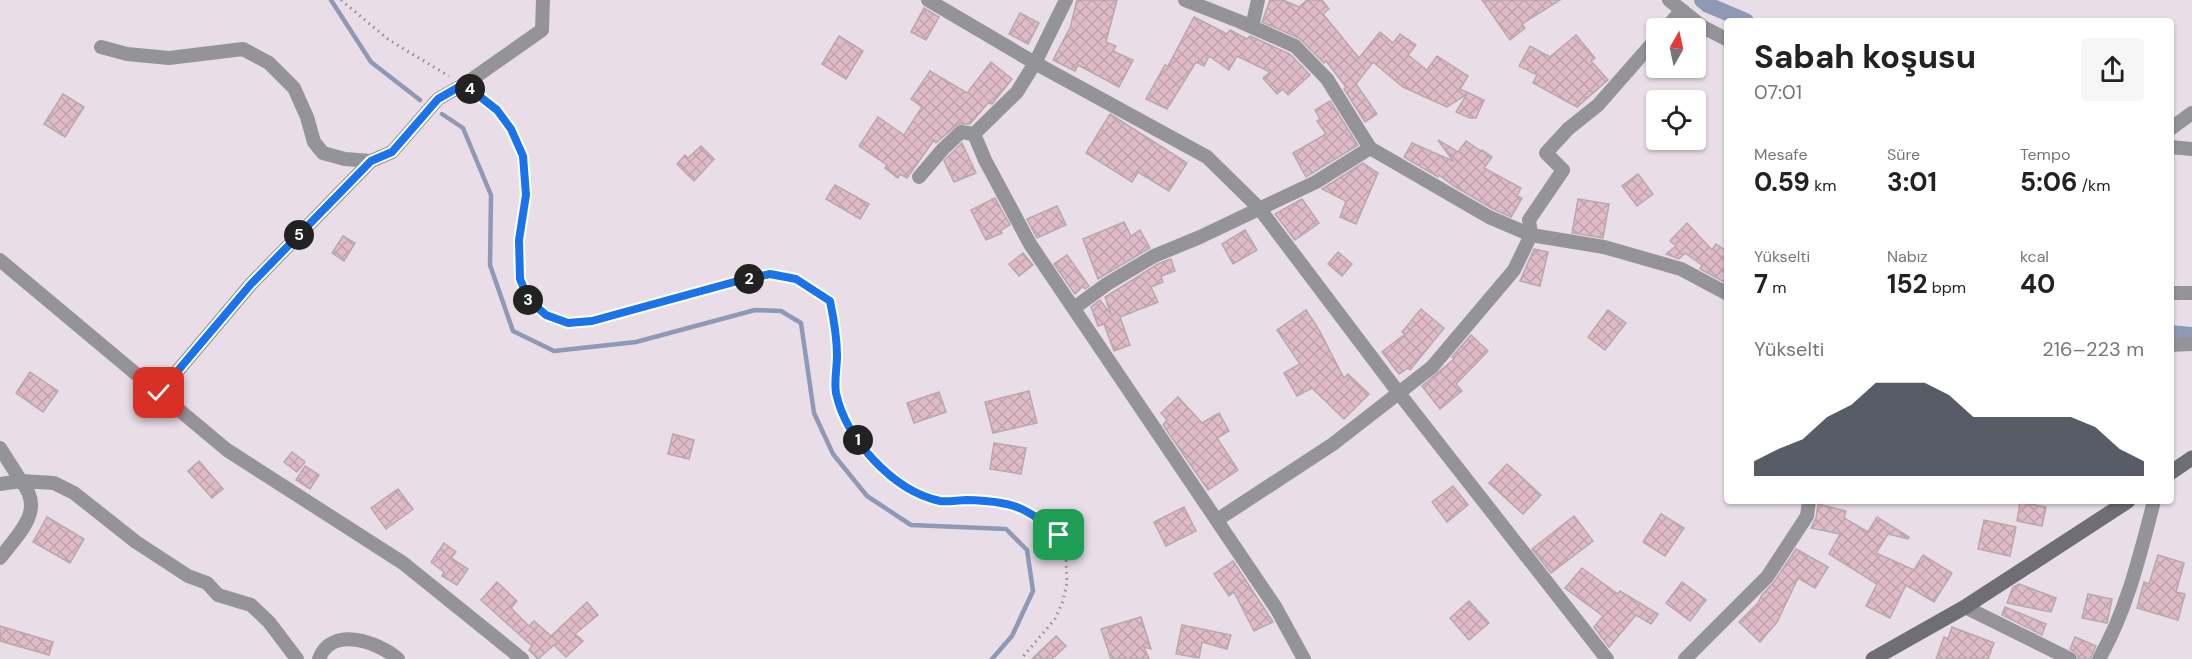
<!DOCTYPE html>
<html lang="tr">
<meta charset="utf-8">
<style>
:root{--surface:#fff;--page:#f6f6f6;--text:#222;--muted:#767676;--accent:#111827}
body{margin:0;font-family:"DM Sans",sans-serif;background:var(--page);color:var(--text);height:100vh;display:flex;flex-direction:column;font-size:22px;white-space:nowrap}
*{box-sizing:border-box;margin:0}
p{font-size:20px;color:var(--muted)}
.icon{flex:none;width:33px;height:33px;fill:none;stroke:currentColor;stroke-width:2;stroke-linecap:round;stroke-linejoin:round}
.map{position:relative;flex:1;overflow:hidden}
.drawer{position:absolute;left:1724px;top:18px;width:450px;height:486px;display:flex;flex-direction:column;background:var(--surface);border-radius:6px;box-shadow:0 2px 4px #0004}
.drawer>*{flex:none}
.needle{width:39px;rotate:9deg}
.tools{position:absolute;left:1646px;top:18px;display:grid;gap:12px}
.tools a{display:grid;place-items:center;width:60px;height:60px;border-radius:6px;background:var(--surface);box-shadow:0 2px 4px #0004;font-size:30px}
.pin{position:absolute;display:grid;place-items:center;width:51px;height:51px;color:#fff;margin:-26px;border-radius:12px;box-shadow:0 3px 9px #0006}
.km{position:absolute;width:30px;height:30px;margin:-15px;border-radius:50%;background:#222;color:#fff;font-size:16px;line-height:30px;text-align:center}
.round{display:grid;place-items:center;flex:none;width:63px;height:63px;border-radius:6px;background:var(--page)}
.summary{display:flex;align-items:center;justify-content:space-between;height:102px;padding:0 30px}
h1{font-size:33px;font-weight:700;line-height:45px}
.figures{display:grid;grid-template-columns:repeat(3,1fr);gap:9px;height:102px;padding:6px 30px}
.figures div{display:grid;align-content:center}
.figures b{font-size:26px;font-weight:700}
.figures small{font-size:16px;font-weight:400}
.figures p{font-size:16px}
.chart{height:168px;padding:12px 30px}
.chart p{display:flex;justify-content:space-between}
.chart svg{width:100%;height:108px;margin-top:6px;fill:var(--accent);opacity:.7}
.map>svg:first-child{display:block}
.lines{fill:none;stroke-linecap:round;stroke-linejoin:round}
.stream{stroke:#8e99b6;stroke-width:4.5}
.canal{stroke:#8e99b6;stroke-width:16}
.building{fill:url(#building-cross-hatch);stroke:#b6a8ad;stroke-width:1.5}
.path{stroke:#948c94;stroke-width:3;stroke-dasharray:1.5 4.5;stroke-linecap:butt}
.street{stroke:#949398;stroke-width:14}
.secondary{stroke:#6f6d75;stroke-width:15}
.route-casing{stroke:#fff;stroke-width:12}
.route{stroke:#1a73e8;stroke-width:8}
</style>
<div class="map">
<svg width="2192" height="659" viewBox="0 0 2192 659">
<defs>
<pattern id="building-cross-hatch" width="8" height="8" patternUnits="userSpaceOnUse" patternTransform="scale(1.5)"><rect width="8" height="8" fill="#dfbbc8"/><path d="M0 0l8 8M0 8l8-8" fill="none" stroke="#c0a1ac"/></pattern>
</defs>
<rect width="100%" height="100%" fill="#e9dee8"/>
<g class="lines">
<g class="stream">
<path d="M331 0 371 62 420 100"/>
<path d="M442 114 463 128 491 195 490 265 513 331 554 351 636 342 755 310 781 311 801 323 814 413 833 454 867 496 911 525 1006 529 1027 550 1033 591 1012 636 992 659"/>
</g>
<g class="canal">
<path d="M1702 0 1708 5 1746 21"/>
<path d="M2170 333 2192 335"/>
</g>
</g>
<g class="building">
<path d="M1077 0H1117L1106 42 1116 46 1113 51 1133 60 1119 87 1078 65 1075 71 1053 60 1070 28Z"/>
<path d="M1270 0H1283L1299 7 1307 0H1322L1329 9 1323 14 1359 58 1380 32 1393 43 1400 34 1416 45 1408 55 1427 70 1437 56 1468 76 1460 89 1484 100 1476 118H1470L1456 112 1467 94 1447 107 1403 87 1373 62 1356 84 1377 114 1365 122 1344 89 1346 87 1326 61 1324 63 1299 38 1262 22Z"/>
<path d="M1482 0H1560L1522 24 1525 28 1510 40Z"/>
<path d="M924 8 939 17 926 40 911 32Z"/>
<path d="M1020 13 1039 23 1028 44 1009 34Z"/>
<path d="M1194 17 1227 34 1230 30 1247 39 1250 36 1290 54 1310 75 1288 95 1283 89 1277 94 1263 78 1270 72 1237 56 1229 70 1209 56 1204 66 1196 62 1167 109 1146 99 1165 65 1168 66Z"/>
<path d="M1576 35 1595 58 1591 61 1608 80 1577 107 1533 83 1537 75 1519 66 1530 46 1550 57Z"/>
<path d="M839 36 863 51 846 79 822 64Z"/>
<path d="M991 62 1012 79 992 104 988 103 970 124H958L936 143 934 140 907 178 900 174 898 178 885 168 887 165 859 146 878 117 904 135 922 107 911 99 930 71 967 93Z"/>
<path d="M63 94 84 107 65 137 44 124Z"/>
<path d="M1330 101 1358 145 1306 177 1293 153 1326 134 1317 121 1320 119 1315 110Z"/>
<path d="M1110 114 1187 163 1169 191 1138 172 1132 182 1086 153Z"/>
<path d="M1438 140 1458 152 1466 141 1481 151 1482 150 1492 157 1484 168 1521 188 1517 196 1522 198 1511 217 1493 209 1454 186 1439 175 1438 177 1404 157 1412 143 1453 161Z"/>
<path d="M962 143 976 173 954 182 944 161Z"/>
<path d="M701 146 714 159 694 181 677 164 685 155 688 158Z"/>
<path d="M1363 163 1378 173 1356 224 1340 217 1346 201 1322 189Z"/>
<path d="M1638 174 1653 194 1637 206 1622 186Z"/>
<path d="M835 185 869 204 860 219 826 199Z"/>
<path d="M995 198 1010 225 1001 230 1002 233 986 240 971 210Z"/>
<path d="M1302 199 1319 223 1295 240 1275 214Z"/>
<path d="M1578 199 1609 204 1603 238 1572 233Z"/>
<path d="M1057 206 1066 225 1037 238 1027 219Z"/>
<path d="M1124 222 1131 236 1140 230 1150 248 1098 279 1083 239Z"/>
<path d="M1687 223 1712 250 1716 244 1726 251V283L1700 269 1702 265 1685 253 1679 259 1666 254 1676 246 1670 241Z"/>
<path d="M1245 230 1257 250 1233 264 1222 244Z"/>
<path d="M343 236 355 243 344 261 332 253Z"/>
<path d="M1534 249 1548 252 1540 286 1520 281Z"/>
<path d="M1338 252 1352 264 1342 276 1328 264Z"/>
<path d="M1023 253 1033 265 1019 276 1009 264Z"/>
<path d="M1067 255 1089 286 1085 289 1083 286 1075 294 1054 264Z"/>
<path d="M1171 259 1175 271 1161 276 1163 282 1151 287 1158 302 1120 317 1130 345 1114 351 1104 324 1098 326 1091 307 1100 300 1111 314 1105 297 1158 264Z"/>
<path d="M1421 309 1444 328 1410 370 1408 368 1399 374 1382 352 1405 334 1402 332Z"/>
<path d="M1306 310 1319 330 1344 378 1348 374 1369 394 1344 419 1312 388 1297 396 1284 373 1300 364 1277 330Z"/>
<path d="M1608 310 1626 323 1605 350 1588 337Z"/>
<path d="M1471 335 1488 351 1456 384 1462 391 1440 409 1422 386 1454 359 1452 357Z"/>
<path d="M30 372 58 391 43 412 16 393Z"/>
<path d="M1029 391 1037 423 993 433 985 402Z"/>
<path d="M939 392 946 412 914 423 907 403Z"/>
<path d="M1178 397 1202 423 1219 413 1229 431 1217 438 1238 470 1208 490 1163 425 1167 420 1161 413Z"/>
<path d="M673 434 694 440 689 459 668 454Z"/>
<path d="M994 443 1026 448 1021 474 990 469Z"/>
<path d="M292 452 305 462 297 472 284 462Z"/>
<path d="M199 461 223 489 212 498 188 471Z"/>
<path d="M1507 464 1541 495 1523 514 1489 483Z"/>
<path d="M305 466 319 475 310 489 296 480Z"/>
<path d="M1453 486 1468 505 1447 522 1432 502Z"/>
<path d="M398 489 413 509 386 529 371 508Z"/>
<path d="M2020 502 2046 507 2042 526 2017 521Z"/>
<path d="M1818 504 1846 511 1844 518 1868 532 1877 517 1909 537 1908 539 1888 534 1876 553 1914 570 1923 555 1952 573 1934 602 1906 585 1890 618 1866 606 1877 584 1829 554 1840 534 1811 528 1816 518Z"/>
<path d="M1184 507 1196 531 1166 546 1154 522Z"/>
<path d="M1661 514 1684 528 1665 556 1643 542Z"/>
<path d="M1574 516 1593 541 1551 573 1532 549Z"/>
<path d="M47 517 84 539 70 563 33 542Z"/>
<path d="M1984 520 2016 527 2010 556 1978 549Z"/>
<path d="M444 543 456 552 451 558 468 569 457 585 442 576 444 572 431 562Z"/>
<path d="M1796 549 1828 567 1815 588 1798 578 1777 622 1760 642 1739 622 1758 603 1762 595 1774 582Z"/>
<path d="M2158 555 2184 563 2176 592 2185 594 2178 620 2137 608 2144 582 2149 584Z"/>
<path d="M1233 561 1273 622 1254 631 1234 592 1229 596 1214 574Z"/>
<path d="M1582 568 1618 594 1620 591 1658 614 1651 624 1636 615 1609 647 1594 627 1603 616 1565 588Z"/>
<path d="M497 582 517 601 511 608 529 626 534 621 551 636 587 602 598 615 575 634 583 641 566 657 554 645 538 659 529 650 532 646 481 600Z"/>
<path d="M1682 582 1706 600 1690 621 1666 603Z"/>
<path d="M2019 584 2056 598 2051 612 2007 603 2013 587Z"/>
<path d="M2088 594 2112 599 2107 623 2082 618Z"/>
<path d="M1469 601 1489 623 1469 640 1450 618Z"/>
<path d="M2005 607 2046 624 2042 635 2002 615Z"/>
<path d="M1141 617 1151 649 1144 647 1149 659H1111L1101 629Z"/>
<path d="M1182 625 1231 635 1227 649 1202 642 1199 658 1176 654Z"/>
<path d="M0 626 53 642 49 655 0 641Z"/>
<path d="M1952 627 1994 643 1988 659H1936L1944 637 1948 639Z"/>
<path d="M1056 636 1066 646 1052 659H1032Z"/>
<path d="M2075 637 2096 646 2090 659H2079L2077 654 2070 649Z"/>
</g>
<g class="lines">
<g class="path">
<path d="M341 0 389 40 449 76"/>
<path d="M475 93 497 110 511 129 523 156 526 195 519 240 520 279 529 301 546 315 568 323 592 321 733 282 770 274 796 279 830 301 835 326 836 392 848 426 874 460 907 490 941 501H1001L1021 507 1043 521 1059 535 1066 561 1067 583 1063 601 1055 619 1021 659"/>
</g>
<g class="street">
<path d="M928 0 1035 63 1207 157 1259 208 1398 392 1607 659"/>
<path d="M1185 0 1241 22 1295 46 1327 79 1370 148 1489 217 1531 235 1604 247 1681 269 1726 293"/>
<path d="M1669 0 1703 27 1726 39"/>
<path d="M1252 27 1258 0"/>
<path d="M1666 28 1682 10"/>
<path d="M101 47 127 54 169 58 243 49 269 63 294 88 307 117 314 142 323 153 345 159 371 161 392 152 438 99 468 82 542 30 543 0"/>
<path d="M2170 129 2192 113"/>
<path d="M974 134 985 160 1030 244 1276 608 1304 659"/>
<path d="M2170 147 2192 149"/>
<path d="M919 177 943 149 961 132 974 134 1017 92 1035 63 1066 0"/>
<path d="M0 260 227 450 403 563 522 659"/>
<path d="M2170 293H2192"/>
<path d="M1074 308 1107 284 1154 256 1200 237 1316 182 1370 148"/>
<path d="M2170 345 2192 344"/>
<path d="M159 393 251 284 371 161"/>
<path d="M0 448 21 481 54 483 74 493 136 542 188 576 207 583 218 595 251 605 269 622 297 659"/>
<path d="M0 484 21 481C46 510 19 533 0 558"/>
<path d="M1217 520 1333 444 1432 367 1514 270 1531 235 1529 220 1563 170 1546 153 1568 129 1598 105 1656 39"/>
<path d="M1965 607 2070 659"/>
<path d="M319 659C331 625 379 642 398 659"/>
<path d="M1685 659 1767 577 1807 516 1809 501"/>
<path d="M2099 659C2127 610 2140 555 2154 501"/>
</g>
<g class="secondary">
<path d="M2170 473 2192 458"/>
<path d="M1873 659 1965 607 2128 501"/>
</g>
</g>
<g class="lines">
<g class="route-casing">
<path id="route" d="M159 393 251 284 371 161 392 152 438 99 464 84 497 110 511 129 523 156 526 195 519 240 520 279 529 300 546 315 568 323 592 321 734 282 770 274 796 279 830 301C834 320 837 337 837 356 837 368 834 381 836 393 846 439 893 491 940 501 948 502 958 500 967 500 1010 501 1026 506 1059 535"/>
</g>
<use href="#route" class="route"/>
</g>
</svg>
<div class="tools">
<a><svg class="needle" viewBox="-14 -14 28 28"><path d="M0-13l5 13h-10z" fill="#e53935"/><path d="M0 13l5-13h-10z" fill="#767676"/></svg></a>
<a><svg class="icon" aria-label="locate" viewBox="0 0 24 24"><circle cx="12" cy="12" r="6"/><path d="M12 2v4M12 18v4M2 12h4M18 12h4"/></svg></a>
</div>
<div class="pin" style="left:1059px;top:535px;background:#1e9e55"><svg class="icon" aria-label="arrive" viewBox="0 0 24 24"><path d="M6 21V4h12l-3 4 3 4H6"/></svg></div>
<div class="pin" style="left:159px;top:393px;background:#d93025"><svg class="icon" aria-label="check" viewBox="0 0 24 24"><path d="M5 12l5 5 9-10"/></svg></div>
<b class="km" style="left:858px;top:440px">1</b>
<b class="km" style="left:749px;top:279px">2</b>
<b class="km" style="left:528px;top:300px">3</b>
<b class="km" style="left:470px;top:89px">4</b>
<b class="km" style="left:299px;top:235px">5</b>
<section class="drawer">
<div class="summary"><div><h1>Sabah koşusu</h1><p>07:01</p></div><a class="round"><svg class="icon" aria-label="share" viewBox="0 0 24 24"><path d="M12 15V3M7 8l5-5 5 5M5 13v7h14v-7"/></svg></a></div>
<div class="figures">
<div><p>Mesafe</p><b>0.59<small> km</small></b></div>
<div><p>Süre</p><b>3:01</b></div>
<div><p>Tempo</p><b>5:06<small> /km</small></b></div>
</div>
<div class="figures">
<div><p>Yükselti</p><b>7<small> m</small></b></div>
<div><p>Nabız</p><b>152<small> bpm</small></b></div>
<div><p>kcal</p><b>40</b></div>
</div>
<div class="chart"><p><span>Yükselti</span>216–223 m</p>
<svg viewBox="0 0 160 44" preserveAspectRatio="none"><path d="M0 44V38L10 33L20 29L30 20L40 15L50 6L60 6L70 6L80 11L90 20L100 20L110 20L120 20L130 20L140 24L150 33L160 38V44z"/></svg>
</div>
</section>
</div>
